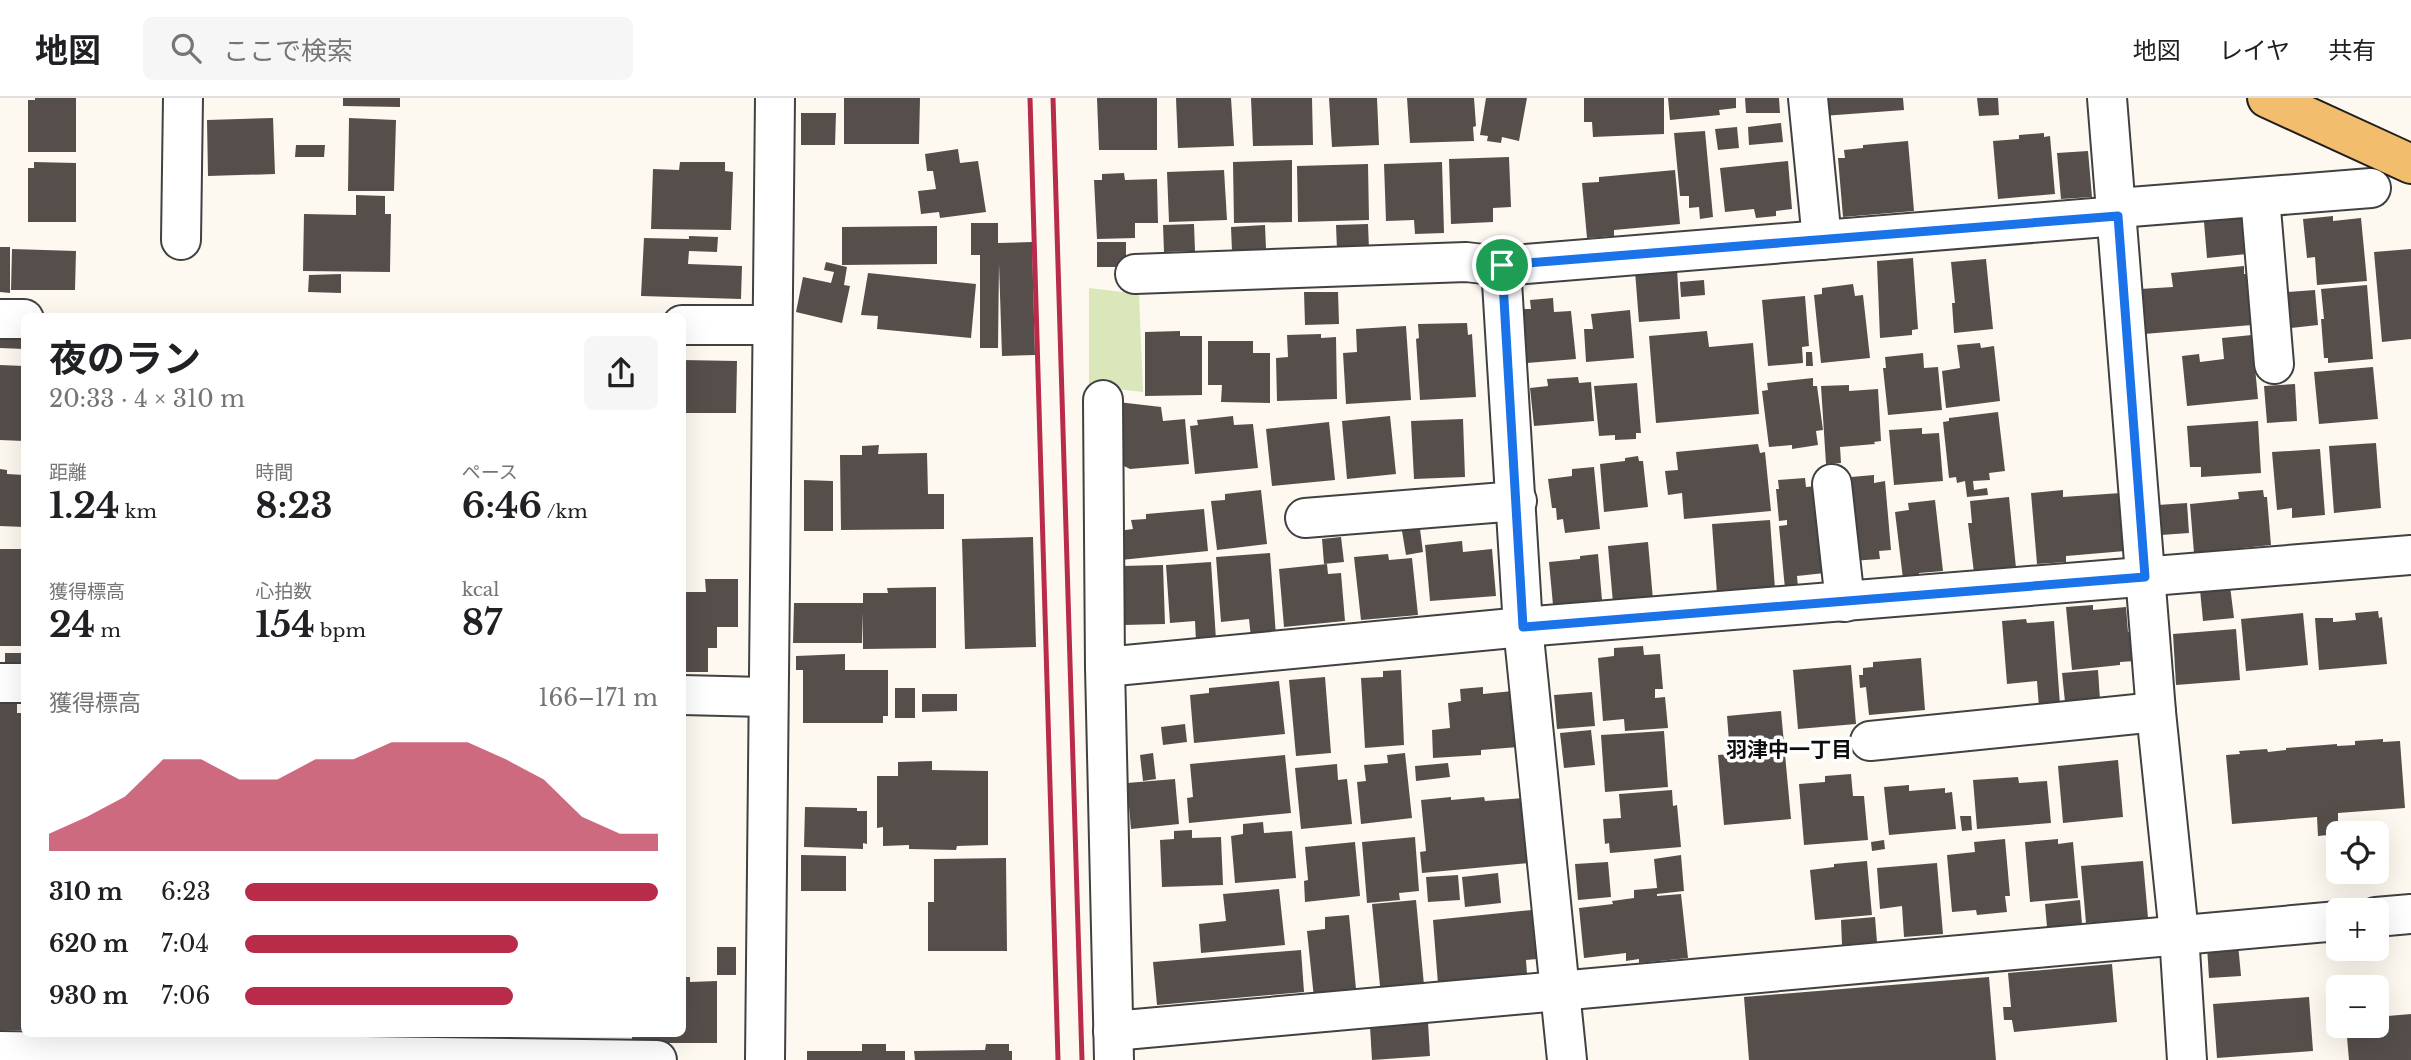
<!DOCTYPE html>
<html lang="ja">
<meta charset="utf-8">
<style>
:root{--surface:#fff;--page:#f6f6f6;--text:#202124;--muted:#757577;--line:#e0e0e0;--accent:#b82c49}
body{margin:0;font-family:"Libre Baskerville","Noto Sans JP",serif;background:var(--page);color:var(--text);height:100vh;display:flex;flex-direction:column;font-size:26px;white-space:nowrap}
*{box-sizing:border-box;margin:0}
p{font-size:23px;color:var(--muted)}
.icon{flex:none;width:38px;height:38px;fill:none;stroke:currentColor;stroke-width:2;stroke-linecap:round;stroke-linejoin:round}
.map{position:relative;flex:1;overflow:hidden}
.side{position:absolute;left:21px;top:215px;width:665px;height:724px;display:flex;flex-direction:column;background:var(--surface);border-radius:10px;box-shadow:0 7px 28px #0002}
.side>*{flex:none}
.tools{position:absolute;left:2326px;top:723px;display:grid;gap:14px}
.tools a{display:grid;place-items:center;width:63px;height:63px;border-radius:10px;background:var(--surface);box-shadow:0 7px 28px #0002;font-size:35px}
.pin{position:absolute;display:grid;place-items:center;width:60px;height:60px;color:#fff;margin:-30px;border:4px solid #fff;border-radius:50%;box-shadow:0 2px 7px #0007}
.round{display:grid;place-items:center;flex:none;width:74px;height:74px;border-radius:10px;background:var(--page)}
.headline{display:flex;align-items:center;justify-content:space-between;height:119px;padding:0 28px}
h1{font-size:38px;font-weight:700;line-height:52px}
.metrics{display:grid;grid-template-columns:repeat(3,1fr);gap:10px;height:119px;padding:7px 28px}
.metrics div{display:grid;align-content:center}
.metrics b{font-size:35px;font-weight:700}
.metrics small{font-size:19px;font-weight:400}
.metrics p{font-size:19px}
.chart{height:196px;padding:14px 28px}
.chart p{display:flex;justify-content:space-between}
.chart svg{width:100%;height:126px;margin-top:7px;fill:var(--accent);opacity:.7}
ul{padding:0 28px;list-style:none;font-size:23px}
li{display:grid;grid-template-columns:112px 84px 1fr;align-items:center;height:52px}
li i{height:18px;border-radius:9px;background:var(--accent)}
header{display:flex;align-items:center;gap:42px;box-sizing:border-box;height:98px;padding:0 35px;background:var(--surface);border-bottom:2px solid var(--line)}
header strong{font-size:33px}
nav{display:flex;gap:38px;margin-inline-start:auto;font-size:24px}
.search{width:490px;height:63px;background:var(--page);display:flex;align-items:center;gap:18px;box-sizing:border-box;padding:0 24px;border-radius:10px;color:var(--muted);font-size:26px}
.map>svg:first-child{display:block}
.green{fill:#d9e7bb}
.building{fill:#564e4b}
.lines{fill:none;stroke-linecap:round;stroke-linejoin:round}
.minor-casing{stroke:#414141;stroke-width:42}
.primary-casing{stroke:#1f1f1f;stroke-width:42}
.minor{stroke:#fff;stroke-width:38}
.primary{stroke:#f2bd6c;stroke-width:38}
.rail{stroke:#b82c49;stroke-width:5}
.route-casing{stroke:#fff;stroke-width:14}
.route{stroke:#1a73e8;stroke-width:9}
.labels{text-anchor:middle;stroke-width:7;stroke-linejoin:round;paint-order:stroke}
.neighbourhood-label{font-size:21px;font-weight:bold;fill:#0e0e0e;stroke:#fff}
</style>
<header>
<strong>地図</strong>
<div class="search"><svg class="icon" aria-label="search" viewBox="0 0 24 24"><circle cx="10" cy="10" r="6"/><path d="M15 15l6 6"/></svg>ここで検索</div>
<nav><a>地図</a><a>レイヤ</a><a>共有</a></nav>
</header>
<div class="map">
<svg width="2411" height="962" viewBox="0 0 2411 962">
<rect width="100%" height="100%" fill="#fef9f0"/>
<path class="green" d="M1089 190 1139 196 1143 294 1089 288Z"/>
<g class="building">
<path d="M35 0H76V54H28V2H35Z"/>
<path d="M343 0H400V9L343 8Z"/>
<path d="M844 0H920L919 46H844Z"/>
<path d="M1097 0H1157V52H1099Z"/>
<path d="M1176 0H1231L1234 48 1178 50Z"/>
<path d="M1251 0H1312L1313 47 1253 48Z"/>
<path d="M1329 0H1377L1379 47 1332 49Z"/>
<path d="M1407 0H1474L1476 28 1473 29 1474 43 1410 45Z"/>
<path d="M1486 0H1527L1519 43 1502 39 1501 45 1487 43 1488 38 1480 37Z"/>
<path d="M1584 0H1664V36L1593 39 1592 24H1584Z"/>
<path d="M1668 0H1736V10L1719 12 1720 17 1670 22Z"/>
<path d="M1745 0H1779L1780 15H1746Z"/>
<path d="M1822 0H1903L1904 12 1823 18Z"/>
<path d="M1977 0H1998L1999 17 1979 18Z"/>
<path d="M801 15H836L835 47H801Z"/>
<path d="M273 20 275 76 208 78 207 22Z"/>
<path d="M349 20 396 22 394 93H348Z"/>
<path d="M1781 25 1783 44 1749 47 1748 29Z"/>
<path d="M1737 29 1739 50 1718 52 1715 31Z"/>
<path d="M1705 33 1713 119 1700 121 1699 109 1689 110V98H1680L1674 35Z"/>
<path d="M2044 35V39L2050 38 2055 96 1998 101 1993 43 2019 41V37Z"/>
<path d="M1908 43 1914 113 1843 119 1838 60H1845L1844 52 1863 50V47Z"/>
<path d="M296 47H325L324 59H295Z"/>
<path d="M958 51 960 65 978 63 986 114 940 120 939 114 921 116 918 93 936 91 933 73H927L925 56Z"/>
<path d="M2088 53 2092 99 2061 101 2057 55Z"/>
<path d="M1509 59 1511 109 1493 110V124L1451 126 1449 61Z"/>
<path d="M1292 62V124L1234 125 1233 64Z"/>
<path d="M1788 63 1792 111 1776 113V118L1756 120 1754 111 1725 114 1720 70Z"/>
<path d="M34 64 76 65V124H28V70H34Z"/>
<path d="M680 64H725V73L733 74 731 132 651 131 653 71 679 72Z"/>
<path d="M1442 64 1444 135 1415 136 1414 122 1386 123 1384 66Z"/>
<path d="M1368 66 1369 122 1298 124 1297 68Z"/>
<path d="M1224 72 1227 122 1169 124 1167 74Z"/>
<path d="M1675 72 1680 126 1614 132V138L1587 140 1582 85 1599 84V79Z"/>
<path d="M1124 75 1125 82 1157 81 1158 125H1135V140L1097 141 1094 82H1102V76Z"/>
<path d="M356 97 385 98V116H391L390 174 303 173 304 116 356 117Z"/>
<path d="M2333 118V123L2361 120 2367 183 2317 187 2315 159 2307 160 2303 121Z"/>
<path d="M2245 120 2247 156 2207 160 2204 124Z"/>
<path d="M971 125H998V145L1032 144 1035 257 1002 258 999 166 998 250H980V157H971Z"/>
<path d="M1194 126 1195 153 1164 154 1163 127Z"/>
<path d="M1368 126 1369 151 1337 152 1336 127Z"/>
<path d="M1265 127 1266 151 1232 153 1231 129Z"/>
<path d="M937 128V166L842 167V129Z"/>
<path d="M689 138 718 139 717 154 689 153 688 166 742 168 741 201 641 198 644 140 689 141Z"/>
<rect x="1097" y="144" width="29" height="25"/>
<path d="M0 149H10V195L0 194Z"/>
<path d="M12 151 76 153 75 192H11Z"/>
<path d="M2411 151V241L2382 244 2374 154Z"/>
<path d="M1913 160 1918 231 1912 232V237L1880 240 1877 163Z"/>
<path d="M1986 161 1993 231 1954 235 1952 205H1955L1951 164Z"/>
<path d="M826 164 847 169 844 187 850 188 842 225 796 214 803 179 831 185 834 174 824 172Z"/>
<path d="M2244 168V176H2248L2252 227 2144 236 2140 191 2173 189 2171 175Z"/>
<path d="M1677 171 1680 221 1639 224 1635 173Z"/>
<path d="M868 175 976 186 971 240 877 231 878 218 861 217Z"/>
<path d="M341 176V195L308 194 309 177Z"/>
<path d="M1704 182 1705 197 1681 199 1680 184Z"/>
<path d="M1853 186 1855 198 1863 197 1870 260 1821 265 1814 197 1822 196V190Z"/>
<path d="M2367 187 2373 261 2328 265V260H2324L2321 221H2324L2321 191Z"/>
<path d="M2315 192 2318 227 2291 230 2288 194Z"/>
<path d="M1304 194H1338L1339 226 1305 227Z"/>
<path d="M1805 198 1809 248 1802 249 1803 265 1768 268 1762 202Z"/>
<path d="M1553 200 1554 214 1571 213 1576 261 1527 265 1523 211H1531L1530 202Z"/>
<path d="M1630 212 1634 260 1586 264 1584 231H1593L1591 216Z"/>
<path d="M1467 225 1468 237 1472 236 1476 299 1420 302 1416 241 1419 240 1418 226Z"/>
<path d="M1406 228 1411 302 1346 306 1343 255 1357 254 1356 231Z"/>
<path d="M1180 233V238H1202V297L1145 298V234Z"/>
<path d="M1707 233 1709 249 1753 245 1759 316 1656 325 1649 238Z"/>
<path d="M0 235 24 236V251L0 250Z"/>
<path d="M1321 236V240L1336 239 1337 301 1277 303 1276 260 1288 259 1287 237Z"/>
<path d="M2252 237 2258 301 2187 308 2182 258 2199 256 2200 264 2224 261 2222 240Z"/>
<path d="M1208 243H1253V255H1270V305L1221 304 1222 287H1208Z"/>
<path d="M1980 245 1981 250 1994 248 2000 303 1946 310 1942 273 1960 270 1957 247Z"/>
<path d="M1806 254H1812L1813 268H1806Z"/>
<path d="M1923 255 1924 270 1938 269 1942 312 1888 317 1883 270H1886L1885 259Z"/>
<path d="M682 262 737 263 736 315H682Z"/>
<path d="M0 267 24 268V343L0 342Z"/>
<path d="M2373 269 2378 321 2319 326 2314 274Z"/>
<path d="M1578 279 1579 285 1591 284 1594 323 1534 328 1530 290 1548 288 1547 281Z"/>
<path d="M1813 280V288H1817L1823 332 1816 333 1818 347 1792 351V347L1769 349 1762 293 1768 292 1767 285Z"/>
<path d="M1637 285 1641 335H1636V341L1615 342V337L1599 338 1594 288Z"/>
<path d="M2295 286 2297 323 2267 325 2264 288Z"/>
<path d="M1849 287V293L1878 291 1881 343 1874 344 1875 346 1840 349 1841 365 1826 366 1821 288Z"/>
<path d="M1118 304 1161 309 1163 323 1185 321 1189 366 1130 371 1124 368Z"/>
<path d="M1998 314 2005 373 1989 375 1990 382 1973 383 1974 392 1987 390 1988 397 1967 399 1965 383 1957 385 1956 379 1949 380 1943 324 1949 323V320Z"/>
<path d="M1233 318 1234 327 1253 326 1258 370 1195 376 1190 328 1198 327 1197 322Z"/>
<path d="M1390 318 1396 376 1347 381 1342 323Z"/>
<path d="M1463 321 1465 379 1414 381 1411 323Z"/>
<path d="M2258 323 2261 375 2201 379V369H2190L2187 328Z"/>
<path d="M1329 324 1335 382 1272 388 1266 331Z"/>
<path d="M1922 330V336L1939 335 1943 383 1894 387 1889 332Z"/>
<path d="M2376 345 2381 410 2334 415 2329 348Z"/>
<path d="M1758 346 1760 355 1765 354 1771 413 1684 421 1682 395 1668 397 1665 373 1678 372 1676 354Z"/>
<path d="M879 347 878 356 927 355 928 396H944V431L841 432 840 357H862V348Z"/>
<path d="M2320 351 2325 417 2292 420V410L2277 412 2272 354Z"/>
<path d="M1638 358 1639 363H1643L1648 409 1604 414 1600 366 1625 363V360Z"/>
<path d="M1594 369 1600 431 1565 435 1563 421 1557 422 1556 410H1552L1548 381 1572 378V371Z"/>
<path d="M0 371 7 372V376L24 377V429L0 428Z"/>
<path d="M1874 377V385L1885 383 1891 452 1879 453 1880 461 1851 463 1844 386 1852 385 1851 379Z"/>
<path d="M1805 380 1806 389 1816 388 1825 475 1797 478 1798 489 1785 491 1779 428 1787 427V422L1779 423 1776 391H1779L1778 382Z"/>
<path d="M804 382 833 383V433H804Z"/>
<path d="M1261 392 1267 446 1217 452 1211 403 1225 402V396Z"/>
<path d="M2063 392V399L2121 395 2125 453 2066 458V464L2037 466 2031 395Z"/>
<path d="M2263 392 2264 399H2267L2271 447 2194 455 2190 406 2239 401 2238 394Z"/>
<path d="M2009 399 2016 470 1974 475 1968 425H1972L1970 403Z"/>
<path d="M1935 402 1943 473 1919 475V479L1903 481 1895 414 1909 412 1908 405Z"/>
<path d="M2187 405 2189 435 2161 437 2158 407Z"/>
<path d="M1204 411 1208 453 1121 462 1118 433 1133 431 1131 422 1146 421V416Z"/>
<path d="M1770 422 1775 491 1717 496 1712 426Z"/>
<path d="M1420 431 1423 454 1406 457 1402 433Z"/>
<path d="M1033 439 1036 549 965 551 962 441Z"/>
<path d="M1341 439 1344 464 1324 466 1322 441Z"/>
<path d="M1462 443 1463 454 1492 451 1496 498 1430 503 1425 447Z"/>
<path d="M1648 444 1653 502 1613 505 1608 448Z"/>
<path d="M0 451H24V541H23V548H0Z"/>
<path d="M1270 455 1276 538 1251 540 1249 521 1221 524 1216 459Z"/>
<path d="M1388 456 1389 462 1412 460 1418 517 1361 522 1354 459Z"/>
<path d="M1598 456 1602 502 1553 507 1549 464 1580 461V458Z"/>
<path d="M1211 464 1216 542 1196 543 1195 523 1170 525 1166 467Z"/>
<path d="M1327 466 1328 476 1341 475 1345 523 1284 529 1279 471Z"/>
<path d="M1163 467 1165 526 1124 527 1122 468Z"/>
<path d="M705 481H738V529H717V550H708V574H682V494H706Z"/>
<path d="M2230 488 2234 520 2203 523 2200 492Z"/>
<path d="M936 489V550L863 551V514L862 545H793L794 505H863V495H888L887 490Z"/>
<path d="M2093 507V512L2126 509 2128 534H2133L2135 563 2120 564V567L2072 572 2066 509Z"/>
<path d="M2378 513 2379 520 2382 519 2387 566 2319 572 2315 520H2333V524L2356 522 2355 515Z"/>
<path d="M2303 515 2308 567 2246 573 2241 521Z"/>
<path d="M2026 521 2027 525 2054 523 2060 607 2039 609 2037 583 2007 586 2002 523Z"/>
<path d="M2236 531 2240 582 2176 587 2173 536Z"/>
<path d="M1643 548 1644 557 1660 556 1663 591H1655V600L1665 599 1668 630 1625 633 1624 621 1603 623 1598 560 1614 558V550Z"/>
<rect x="5" y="555" width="19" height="14"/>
<path d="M845 556V572H888V618H883V625H803V572H796V558Z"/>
<path d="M1921 560 1925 612 1869 617 1866 589 1860 590 1859 577H1863V570L1873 569V564Z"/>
<path d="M1851 567 1856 626 1798 631 1793 572Z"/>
<path d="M1401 572 1404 647 1365 650 1361 580 1383 579V573Z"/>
<path d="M2098 572 2100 602 2065 604 2062 575Z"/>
<path d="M1325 579 1331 655 1296 658 1289 582Z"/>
<path d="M1279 583 1285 636 1194 645 1190 597 1209 595V590Z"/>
<path d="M1483 589V596L1513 593 1518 649 1481 652V657L1433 660 1432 632 1450 630 1448 605 1461 603 1460 591Z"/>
<rect x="895" y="590" width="20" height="30"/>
<path d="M1592 594 1595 628 1557 631 1554 597Z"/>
<path d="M922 596H957V613L922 614Z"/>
<path d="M0 606H17V615H24V932H0Z"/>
<path d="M1781 613 1791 721 1724 727 1718 657 1730 656 1727 618Z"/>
<path d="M1185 626 1187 644 1163 647 1161 629Z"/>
<path d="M1591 632 1595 667 1564 670 1560 635Z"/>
<path d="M1664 633 1668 689 1605 694 1601 637Z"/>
<path d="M2383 641V644L2400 643 2405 710 2338 715V736L2318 738 2317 719 2232 726 2226 657 2240 656 2239 653 2267 651 2268 654 2286 652V650L2337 646V648L2355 647V643Z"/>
<path d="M1153 655 1156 681 1143 683 1140 657Z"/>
<path d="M1405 655 1412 720 1361 726 1357 684 1366 683 1364 667 1388 665 1387 657Z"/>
<path d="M1285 657 1291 715 1189 725 1187 700 1193 699 1190 666Z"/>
<path d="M2118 662 2123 719 2063 725 2058 668Z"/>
<path d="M932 663V672L988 673V747L957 748 956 752 909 751V747L883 748V729L877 730V678H898V664Z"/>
<path d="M1448 665 1450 679 1416 683 1415 668Z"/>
<path d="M1337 666 1338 682 1347 681 1352 726 1301 731 1295 670Z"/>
<path d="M1851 676 1853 698H1864L1868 742 1804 747 1799 686 1825 684V678Z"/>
<path d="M2018 679 2019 685 2047 683 2051 725 1977 731 1973 682Z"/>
<path d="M1175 681 1179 726 1131 731 1127 685Z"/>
<path d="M1909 687V693L1945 690V695L1952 694 1956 731 1889 737 1884 689Z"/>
<path d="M1672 692 1673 708 1677 707 1681 749 1610 755 1609 745 1605 746 1603 721 1621 720 1619 696Z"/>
<path d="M1451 699V702L1484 699 1485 703 1524 700 1529 765 1422 775 1420 754 1426 753 1421 702Z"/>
<path d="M805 709 857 710V713H867V746L863 745V751L804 749Z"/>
<path d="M1960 718H1971L1972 732 1962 733Z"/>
<path d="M1263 724 1264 735 1292 733 1296 780 1235 785 1231 738 1243 736V726Z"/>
<path d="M1192 732V740L1221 739 1223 787 1162 789 1160 742 1174 741V733Z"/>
<path d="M1415 739 1419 793 1399 795 1400 802 1367 805 1362 744Z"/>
<path d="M2005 741 2010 798H2005L2007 814 1977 817 1976 812 1952 814 1947 757 1975 754 1974 744Z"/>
<path d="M2058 741V746L2073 744 2078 800 2030 804 2025 744Z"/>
<path d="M1884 742 1885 751 1872 753 1871 744Z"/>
<path d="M1355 744 1360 798 1305 804 1304 783 1308 782 1305 749Z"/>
<path d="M801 757 846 758V793H801Z"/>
<path d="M1681 757 1684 793 1657 796V798L1681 796 1688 860 1639 865V861L1626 863V855L1584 860 1579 810 1613 806 1612 803 1634 800V792L1657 790 1654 761Z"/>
<path d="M1006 760 1007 853H928V804H934V761Z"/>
<path d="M1867 763 1872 817 1815 822 1810 772 1834 769V766Z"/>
<path d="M2143 763 2148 820 2086 825 2081 768Z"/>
<path d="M1608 764 1611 799 1578 802 1575 766Z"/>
<path d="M1937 765 1943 836 1904 839 1902 808 1880 811 1877 770Z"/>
<path d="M1498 775 1501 805 1465 809 1462 779Z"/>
<path d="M1458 777 1460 802 1428 804 1426 779Z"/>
<path d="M1279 791 1285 847 1201 855 1199 826 1226 823 1223 796Z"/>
<path d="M1416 802 1424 887 1387 891 1380 888 1372 806Z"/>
<path d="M2080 802 2082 826 2047 829 2045 806Z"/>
<path d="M1532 812 1537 861 1526 862 1527 876 1438 886 1433 822Z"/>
<path d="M1349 817 1356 891 1334 893V897L1314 900 1307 833 1325 831V819Z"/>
<path d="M1875 819 1877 844 1842 847 1841 822Z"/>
<path d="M2238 846 2241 878 2209 880 2207 848Z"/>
<rect x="717" y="849" width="19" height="28"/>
<path d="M1301 852 1304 894 1157 907 1153 864Z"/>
<path d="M2112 866 2117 924 2014 934 2012 922H2004L2003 909H2011L2008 875Z"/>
<path d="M682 879H690V884L717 883V945H632V936H682Z"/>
<path d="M1989 879 1996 962H1749L1744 899Z"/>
<path d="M2309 899 2313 953 2217 960 2213 906Z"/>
<path d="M2411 916V962H2349L2346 928H2376V919Z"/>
<path d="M1428 924 1430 958 1372 962 1370 929Z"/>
<path d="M862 946H886V953H905V962H807V953H862Z"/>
<path d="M986 946H1009V953H1012V962H915L914 953 985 952Z"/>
</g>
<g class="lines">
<g class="minor-casing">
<g id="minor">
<path d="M1808 0 1822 142"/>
<path d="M2107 0 2156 614 2179 836 2187 962"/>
<path d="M2260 99 2274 266"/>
<path d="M2118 110 2371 90"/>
<path d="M181 142 183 0"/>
<path d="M1501 168 2118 118"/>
<path d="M1135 176 1466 164 1501 168 1523 529 1567 962"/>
<path d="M0 221H24"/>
<path d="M682 227H771"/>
<path d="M1103 302 1105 569 1114 962"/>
<path d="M1832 386 1845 504"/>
<path d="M1305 420 1517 403"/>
<path d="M1105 569 1523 529 2411 457"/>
<path d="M0 585H24"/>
<path d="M682 597 768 599"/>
<path d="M1870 643 2156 614"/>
<path d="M2376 819 2411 816"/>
<path d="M1113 933 2338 823"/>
<path d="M0 953 657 962"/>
<path d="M765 962 775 0"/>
</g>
</g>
<g class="primary-casing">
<path id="primary" d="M2267 0 2411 66"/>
</g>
<use href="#minor" class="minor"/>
<use href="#primary" class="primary"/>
<g class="rail">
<path d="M1030 0 1058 962"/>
<path d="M1053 0 1082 962"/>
</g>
</g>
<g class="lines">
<g class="route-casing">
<path id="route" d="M2118 118 2145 479 1523 529 1502 167Z"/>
</g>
<use href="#route" class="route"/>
</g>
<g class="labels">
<g class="neighbourhood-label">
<text x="1789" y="659">羽津中一丁目</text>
</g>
</g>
</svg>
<div class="tools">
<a><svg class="icon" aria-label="locate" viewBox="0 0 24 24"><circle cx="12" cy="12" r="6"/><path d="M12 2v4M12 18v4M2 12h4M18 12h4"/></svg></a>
<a>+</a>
<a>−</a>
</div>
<div class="pin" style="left:1502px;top:167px;background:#1e9e55"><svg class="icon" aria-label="arrive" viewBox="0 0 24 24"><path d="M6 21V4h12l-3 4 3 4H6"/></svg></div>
<section class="side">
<div class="headline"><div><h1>夜のラン</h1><p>20:33 · 4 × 310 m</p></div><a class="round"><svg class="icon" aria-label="share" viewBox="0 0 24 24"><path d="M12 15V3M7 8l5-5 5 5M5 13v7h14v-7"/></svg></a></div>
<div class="metrics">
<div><p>距離</p><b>1.24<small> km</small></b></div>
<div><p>時間</p><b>8:23</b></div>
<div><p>ペース</p><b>6:46<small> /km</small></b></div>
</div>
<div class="metrics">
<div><p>獲得標高</p><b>24<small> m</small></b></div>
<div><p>心拍数</p><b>154<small> bpm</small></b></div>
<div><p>kcal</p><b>87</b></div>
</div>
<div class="chart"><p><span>獲得標高</span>166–171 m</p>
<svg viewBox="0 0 160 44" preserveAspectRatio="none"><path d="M0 44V38L10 32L20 25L30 12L40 12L50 19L60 19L70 12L80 12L90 6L100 6L110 6L120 12L130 19L140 32L150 38L160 38V44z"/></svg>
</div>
<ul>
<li><b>310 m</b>6:23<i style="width:100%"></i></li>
<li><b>620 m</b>7:04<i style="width:66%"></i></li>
<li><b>930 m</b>7:06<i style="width:65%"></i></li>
</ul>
</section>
</div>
